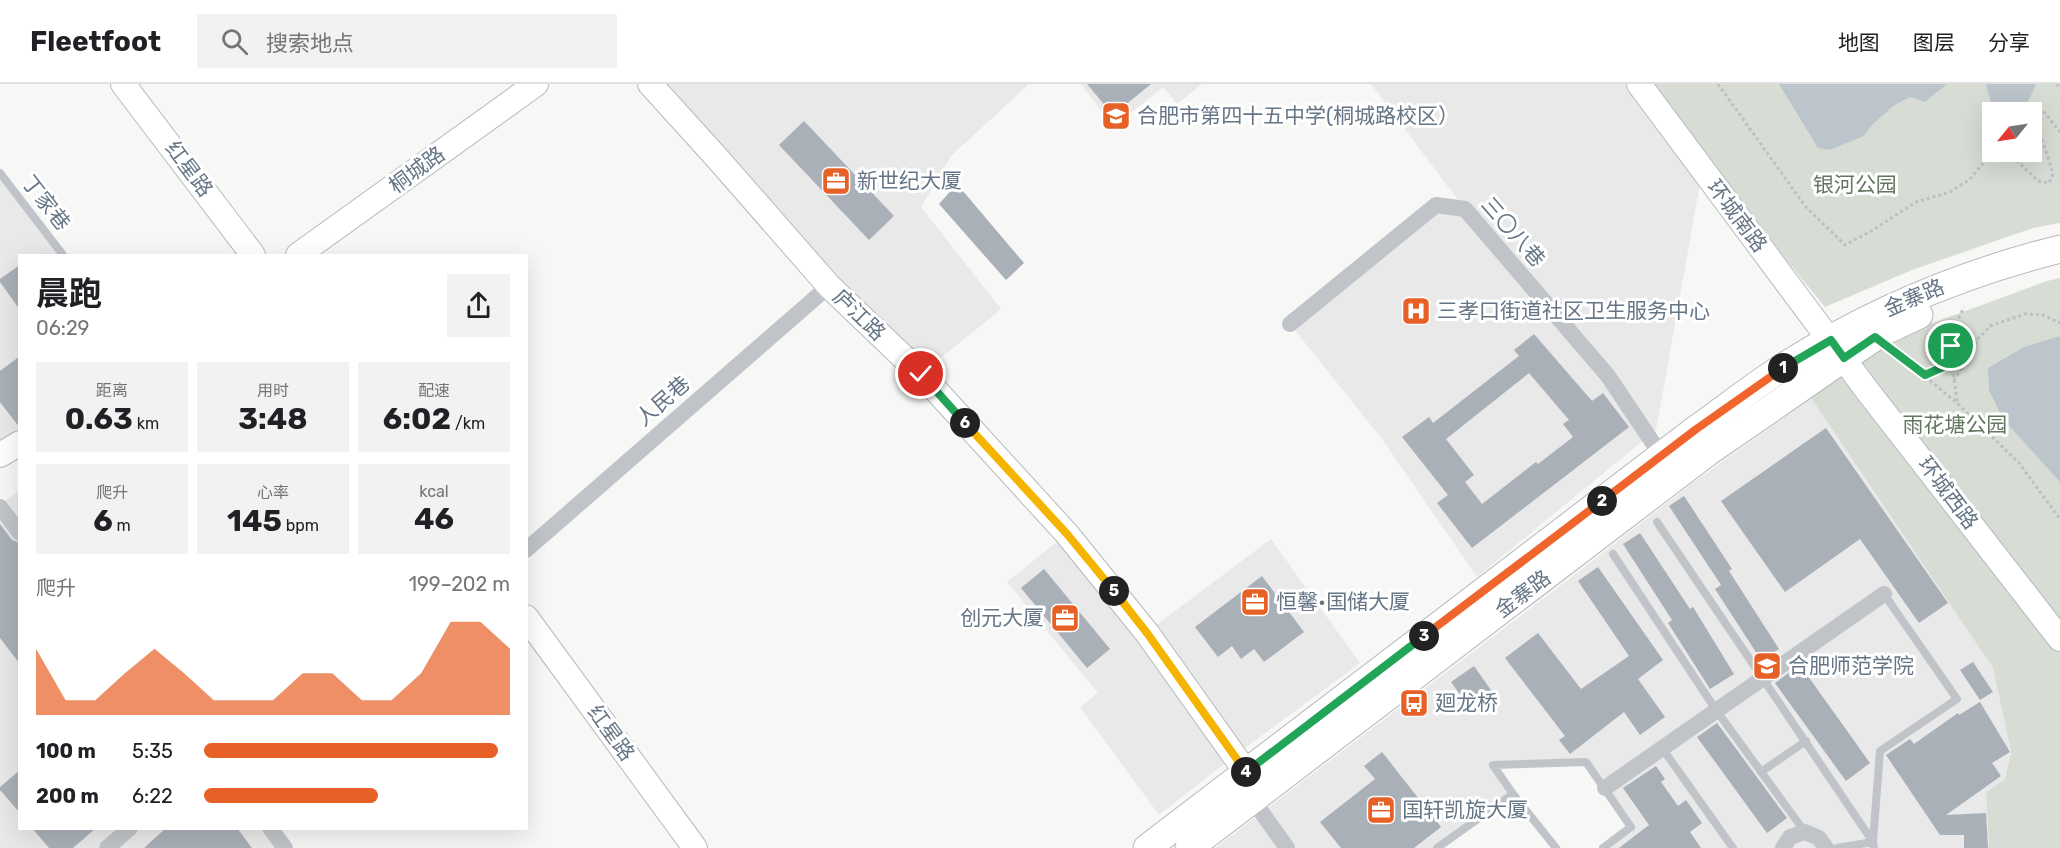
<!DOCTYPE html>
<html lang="zh">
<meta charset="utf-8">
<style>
:root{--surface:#fff;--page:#f2f2f2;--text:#202124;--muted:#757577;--line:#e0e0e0;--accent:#e76026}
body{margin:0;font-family:Rubik,"Noto Sans SC",sans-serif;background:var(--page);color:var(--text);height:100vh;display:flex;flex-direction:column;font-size:22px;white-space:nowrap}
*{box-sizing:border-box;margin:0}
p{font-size:20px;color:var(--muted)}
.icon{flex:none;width:33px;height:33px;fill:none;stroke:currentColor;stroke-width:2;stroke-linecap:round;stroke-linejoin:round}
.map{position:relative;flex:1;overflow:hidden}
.panel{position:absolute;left:18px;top:170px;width:510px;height:576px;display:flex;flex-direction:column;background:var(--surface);border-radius:0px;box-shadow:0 6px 24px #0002}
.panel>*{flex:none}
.needle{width:39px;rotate:240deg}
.buttons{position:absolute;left:1982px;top:18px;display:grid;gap:12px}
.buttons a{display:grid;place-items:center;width:60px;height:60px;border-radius:0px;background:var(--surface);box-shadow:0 6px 24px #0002;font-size:30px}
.pin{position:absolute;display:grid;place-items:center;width:51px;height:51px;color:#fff;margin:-26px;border:3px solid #fff;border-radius:50%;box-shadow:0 2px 6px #0007}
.km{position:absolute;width:30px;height:30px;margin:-15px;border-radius:50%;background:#222;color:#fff;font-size:16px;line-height:30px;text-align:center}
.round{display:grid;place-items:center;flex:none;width:63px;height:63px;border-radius:0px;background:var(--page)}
.headline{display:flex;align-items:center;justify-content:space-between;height:102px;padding:0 18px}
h1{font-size:33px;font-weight:700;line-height:45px}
.stats{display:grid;grid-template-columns:repeat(3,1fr);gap:9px;height:102px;padding:6px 18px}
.stats div{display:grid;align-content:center;border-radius:0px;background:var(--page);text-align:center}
.stats b{font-size:30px;font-weight:700}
.stats small{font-size:16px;font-weight:400}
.stats p{font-size:16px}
.chart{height:168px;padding:12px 18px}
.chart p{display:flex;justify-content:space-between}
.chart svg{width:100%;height:108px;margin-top:6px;fill:var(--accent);opacity:.7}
ul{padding:0 18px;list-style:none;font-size:20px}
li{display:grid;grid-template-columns:96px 72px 1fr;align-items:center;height:45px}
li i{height:15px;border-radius:8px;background:var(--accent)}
header{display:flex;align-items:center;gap:36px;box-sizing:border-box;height:84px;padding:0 30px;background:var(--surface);border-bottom:2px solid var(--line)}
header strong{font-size:28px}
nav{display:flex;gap:33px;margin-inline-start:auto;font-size:21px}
.search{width:420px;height:54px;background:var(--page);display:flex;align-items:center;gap:15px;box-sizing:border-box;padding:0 21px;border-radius:0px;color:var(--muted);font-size:22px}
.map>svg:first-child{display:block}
.built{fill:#e8e9e8}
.green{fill:#d7ddd4;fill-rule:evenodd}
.water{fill:#bbc5cb}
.building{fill:#a9b0b7;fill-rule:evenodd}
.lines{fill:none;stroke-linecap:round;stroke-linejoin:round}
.secondary-casing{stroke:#b5babf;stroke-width:26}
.primary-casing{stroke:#b4b8bd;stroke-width:29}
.path{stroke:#bdbfc2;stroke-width:3;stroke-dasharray:3 3;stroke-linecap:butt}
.lane{stroke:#c0c4c9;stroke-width:8}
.street{stroke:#c0c4c9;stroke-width:16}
.secondary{stroke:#fff;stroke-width:24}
.primary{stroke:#fff;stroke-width:27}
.split-1-casing{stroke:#fff;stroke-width:12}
.split-2-casing{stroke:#fff;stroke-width:12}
.split-3-casing{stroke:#fff;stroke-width:12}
.split-4-casing{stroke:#fff;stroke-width:12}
.split-5-casing{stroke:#fff;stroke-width:12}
.split-6-casing{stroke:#fff;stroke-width:12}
.split-7-casing{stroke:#fff;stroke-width:12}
.split-1{stroke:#22a559;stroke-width:8}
.split-2{stroke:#f0652b;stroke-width:8}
.split-3{stroke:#f0652b;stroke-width:8}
.split-4{stroke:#22a559;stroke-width:8}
.split-5{stroke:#f5b400;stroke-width:8}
.split-6{stroke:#f5b400;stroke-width:8}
.split-7{stroke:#22a559;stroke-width:8}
.labels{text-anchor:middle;stroke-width:6;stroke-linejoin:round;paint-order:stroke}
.poi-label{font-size:21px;fill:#667686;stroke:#fff;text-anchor:start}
.street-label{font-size:21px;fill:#667686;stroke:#fff}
.park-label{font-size:21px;fill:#647861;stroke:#fff}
</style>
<header>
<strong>Fleetfoot</strong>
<div class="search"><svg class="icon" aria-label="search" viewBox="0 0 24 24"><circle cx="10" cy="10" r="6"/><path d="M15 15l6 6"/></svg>搜索地点</div>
<nav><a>地图</a><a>图层</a><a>分享</a></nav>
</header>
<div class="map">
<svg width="2060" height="764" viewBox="0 0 2060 764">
<rect width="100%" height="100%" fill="#f7f8f5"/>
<g class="built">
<path d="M650 0H1029L951 72 921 123 1001 225 921 290Z"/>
<path d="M1081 0H1202L1177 20 1163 3 1113 43Z"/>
<path d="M1371 0H1632L1700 100 1656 346 1477 493 1382 355 1290 240 1436 121 1464 124Z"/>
<path d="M0 89 63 171H20L19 359 0 371Z"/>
<path d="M1811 314 1993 584 2011 668 2005 695 1986 708 1989 764H1603L1631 743 1586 678 1493 681 1513 710 1437 764H1215L1556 505 1694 398Z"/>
<path d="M19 407V443L1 420Z"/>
<path d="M0 423 19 449 20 744H270L285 764H0Z"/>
<path d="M1067 450 1147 548 1271 455 1360 579 1237 670 1159 731 1080 623 1098 609 1007 498Z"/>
</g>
<g class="green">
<path d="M1646 0H2060V139L2033 144 1912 186 1825 223 1715 89ZM1992 28H2031V68H1992Z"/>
<path d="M2060 194V764H1989L1986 708 2005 695 2011 668 1993 584 1811 314 1903 250 2047 197Z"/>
</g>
<g class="water">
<path d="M1779 0H1947L1925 18 1910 13 1893 22 1872 41 1864 52 1830 66 1818 64Z"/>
<path d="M1986 0H2036C2025 26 2018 37 1991 19Z"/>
<path d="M2060 252V398L2003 335 1989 306 1988 284 2024 263Z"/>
</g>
<g class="building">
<path d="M1087 0H1151L1113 31Z"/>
<path d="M804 37 894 132 869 156 779 61Z"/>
<path d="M957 100 1024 179 1006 196 939 120Z"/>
<path d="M20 181V226L0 198V195Z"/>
<path d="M1534 250 1592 317 1603 309 1629 343 1472 464 1437 419 1448 411 1402 353 1429 333 1433 339 1519 272 1514 266ZM1529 289 1569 336 1563 340 1573 353 1538 380 1536 378 1482 420 1465 398 1474 391 1446 355Z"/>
<path d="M20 272V344L0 318V287Z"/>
<path d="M1826 344 1948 519 1919 539 1860 455 1785 508 1721 417Z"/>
<path d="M1684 412 1732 485 1729 487 1779 565 1761 576 1715 505 1721 501 1669 422Z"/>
<path d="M0 440 12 456 20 459V580L0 554Z"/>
<path d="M1640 449 1690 525 1693 523 1734 590 1710 605 1668 539 1672 536 1623 460Z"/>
<path d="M1598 483 1663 576 1638 595 1665 633 1640 651 1624 628 1570 670 1559 656 1565 652 1505 574 1538 549 1581 605 1629 572 1578 497Z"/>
<path d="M1044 485 1110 565 1087 584 1021 504Z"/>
<path d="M1262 492 1304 548 1264 578 1254 565 1241 575 1232 562 1218 573 1195 543Z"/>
<path d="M1973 578 1993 608 1980 616 1960 586Z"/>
<path d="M1800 581 1870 679 1846 697 1775 599Z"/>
<path d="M1474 582 1496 613 1474 630 1451 598Z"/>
<path d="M1980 618 2010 668 1992 679 2001 692 1946 731 1986 729 1988 764H1964V751H1940L1886 671 1910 655 1914 660 1958 629 1959 631Z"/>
<path d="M1717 639 1787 734 1767 749 1697 653Z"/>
<path d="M1382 668 1441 743 1414 764H1341L1320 738 1375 695 1364 682Z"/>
<path d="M1656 682 1665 695 1661 698 1678 722 1686 716 1702 739 1690 748 1701 764H1619L1649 741 1623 704Z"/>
<path d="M20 686V729L0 706V703Z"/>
<path d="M32 744H96L73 764H49Z"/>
<path d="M166 744H237L252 764H144Z"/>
</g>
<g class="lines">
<g class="secondary-casing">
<g id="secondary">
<path d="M123 0 253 171"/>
<path d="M650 0 718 75 829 202 921 290 1067 450 1147 549 1246 688"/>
<path d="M1639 0 1866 305 2060 555"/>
<path d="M298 171 536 0"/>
<path d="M0 371 20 359"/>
<path d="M526 533 695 764"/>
</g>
</g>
<g class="primary-casing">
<g id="primary">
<path d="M1147 764 1695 346C1726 324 1756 300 1788 280 1872 227 1964 189 2060 165"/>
<path d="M1189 764 1708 368 1847 272 1881 249 1919 231"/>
</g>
</g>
<g class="path">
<path d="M1718 0 1805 122 1845 161 1873 146 1916 118 1950 108 1969 96 1990 71H2011L2038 97 2049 99 2053 90C2047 67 2036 46 2033 23L2045 29 2060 48"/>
<path d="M2057 0 2060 5"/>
<path d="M1893 266 1957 319 2019 379 2060 435"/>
<path d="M1925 291 1967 273"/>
<path d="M1954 297 1977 256 1990 242 2025 230 2043 231 2060 239"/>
<path d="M1957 317C1952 279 1946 259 1964 223"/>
</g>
<g class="lane">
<path d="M0 89 63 171"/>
<path d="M1657 438 1873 758"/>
<path d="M1613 470 1716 626 1805 748"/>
<path d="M1662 664 1733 764"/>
<path d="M1761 688 1806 657"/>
<path d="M1873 757 1880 667 1957 615 1884 510"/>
<path d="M1437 764 1513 710"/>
<path d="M1556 764 1513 710 1493 681 1586 678 1631 743 1603 764"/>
<path d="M1837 764 1873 758 1874 764"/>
</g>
<g class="street">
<path d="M1290 240 1436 121 1465 125 1608 292 1661 371"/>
<path d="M0 423 20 449"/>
<path d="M526 466 829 202"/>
<path d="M1605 704 1884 510"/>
<path d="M1260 726 1287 764"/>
<path d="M270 744 285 764"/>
<path d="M107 764 130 744"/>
<path d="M1783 764 1790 753 1805 748 1819 754 1826 764"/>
</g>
<use href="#secondary" class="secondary"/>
<use href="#primary" class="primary"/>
</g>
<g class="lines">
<g class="split-1-casing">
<path id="split-1" d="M1783 284 1831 256 1844 274 1875 253 1925 291 1952 279 1951 262"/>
</g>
<g class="split-2-casing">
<path id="split-2" d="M1602 417 1695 346 1783 284"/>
</g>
<g class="split-3-casing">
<path id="split-3" d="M1424 552 1602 417"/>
</g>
<g class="split-4-casing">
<path id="split-4" d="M1246 688 1424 552"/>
</g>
<g class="split-5-casing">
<path id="split-5" d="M1114 507 1147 549 1246 688"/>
</g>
<g class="split-6-casing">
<path id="split-6" d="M965 339 1067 450 1114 507"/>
</g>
<g class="split-7-casing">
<path id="split-7" d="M921 290 965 339"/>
</g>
<use href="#split-1" class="split-1"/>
<use href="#split-2" class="split-2"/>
<use href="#split-3" class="split-3"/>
<use href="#split-4" class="split-4"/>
<use href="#split-5" class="split-5"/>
<use href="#split-6" class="split-6"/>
<use href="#split-7" class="split-7"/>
</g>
<defs>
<g id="school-square" transform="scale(1.5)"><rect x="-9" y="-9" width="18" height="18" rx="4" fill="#e76026" stroke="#fff"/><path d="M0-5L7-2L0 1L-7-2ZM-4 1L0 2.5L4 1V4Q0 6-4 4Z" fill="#fff"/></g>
<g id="office-square" transform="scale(1.5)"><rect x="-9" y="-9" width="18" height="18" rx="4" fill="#e76026" stroke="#fff"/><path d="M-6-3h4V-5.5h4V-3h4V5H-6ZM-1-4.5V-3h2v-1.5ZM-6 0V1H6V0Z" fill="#fff"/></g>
<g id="hospital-square" transform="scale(1.5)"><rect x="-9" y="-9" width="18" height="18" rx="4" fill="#e76026" stroke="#fff"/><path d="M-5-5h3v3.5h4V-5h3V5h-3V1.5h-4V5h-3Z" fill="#fff"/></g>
<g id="university-square" transform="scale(1.5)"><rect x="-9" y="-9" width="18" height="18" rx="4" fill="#e76026" stroke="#fff"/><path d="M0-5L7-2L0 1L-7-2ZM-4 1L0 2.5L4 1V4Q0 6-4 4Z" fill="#fff"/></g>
<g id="bus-square" transform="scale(1.5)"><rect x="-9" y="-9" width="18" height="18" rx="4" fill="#e76026" stroke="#fff"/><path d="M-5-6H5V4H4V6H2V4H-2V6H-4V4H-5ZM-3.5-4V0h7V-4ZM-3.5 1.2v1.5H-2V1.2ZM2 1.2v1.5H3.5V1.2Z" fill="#fff"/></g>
</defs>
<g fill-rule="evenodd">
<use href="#school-square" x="1116" y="32"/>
<use href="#office-square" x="836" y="97"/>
<use href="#hospital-square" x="1416" y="227"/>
<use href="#office-square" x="1255" y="518"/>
<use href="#office-square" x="1065" y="534"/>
<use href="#university-square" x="1767" y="582"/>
<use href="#bus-square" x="1414" y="619"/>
<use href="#office-square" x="1381" y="726"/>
</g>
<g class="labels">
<g class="poi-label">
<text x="1137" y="39">合肥市第四十五中学(桐城路校区）</text>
<text x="857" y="104">新世纪大厦</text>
<text x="1437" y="234">三孝口街道社区卫生服务中心</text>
<text x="1276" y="525">恒馨•国储大厦</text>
<text x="1044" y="541" text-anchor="end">创元大厦</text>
<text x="1788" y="589">合肥师范学院</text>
<text x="1435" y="626">廻龙桥</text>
<text x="1402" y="733">国轩凯旋大厦</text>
</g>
<g class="street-label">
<text transform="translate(189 85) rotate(53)" y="7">红星路</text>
<text transform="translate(417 86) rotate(-36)" y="7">桐城路</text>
<text transform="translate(46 119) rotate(52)" y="7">丁家巷</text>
<text transform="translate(1737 132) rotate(53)" y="7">环城南路</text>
<text transform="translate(1513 148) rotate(49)" y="7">三〇八巷</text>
<text transform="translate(1914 214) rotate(-23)" y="7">金寨路</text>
<text transform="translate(859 231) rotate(44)" y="7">庐江路</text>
<text transform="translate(663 317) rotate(-41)" y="7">人民巷</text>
<text transform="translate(1948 409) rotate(53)" y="7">环城西路</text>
<text transform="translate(1523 510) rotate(-37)" y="7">金寨路</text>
<text transform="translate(611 649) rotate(54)" y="7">红星路</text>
</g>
<g class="park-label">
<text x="1855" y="108">银河公园</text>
<text x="1955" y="348">雨花塘公园</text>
</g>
</g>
</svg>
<div class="buttons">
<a><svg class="needle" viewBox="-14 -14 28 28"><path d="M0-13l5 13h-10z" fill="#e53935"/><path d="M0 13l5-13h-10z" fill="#757577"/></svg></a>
</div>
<div class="pin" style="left:1951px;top:262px;background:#1e9e55"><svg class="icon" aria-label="arrive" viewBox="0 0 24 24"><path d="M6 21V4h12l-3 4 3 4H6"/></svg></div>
<div class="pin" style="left:921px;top:290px;background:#d93025"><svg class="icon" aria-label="check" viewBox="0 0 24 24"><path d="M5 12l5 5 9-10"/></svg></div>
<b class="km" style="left:1783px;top:284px">1</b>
<b class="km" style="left:1602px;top:417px">2</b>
<b class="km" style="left:1424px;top:552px">3</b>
<b class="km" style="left:1246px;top:688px">4</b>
<b class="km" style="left:1114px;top:507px">5</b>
<b class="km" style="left:965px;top:339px">6</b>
<section class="panel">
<div class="headline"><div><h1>晨跑</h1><p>06:29</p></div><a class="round"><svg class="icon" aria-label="share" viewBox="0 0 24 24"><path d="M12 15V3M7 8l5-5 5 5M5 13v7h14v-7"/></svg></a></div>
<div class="stats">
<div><p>距离</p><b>0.63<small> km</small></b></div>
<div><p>用时</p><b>3:48</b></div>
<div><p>配速</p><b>6:02<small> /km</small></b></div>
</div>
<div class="stats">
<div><p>爬升</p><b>6<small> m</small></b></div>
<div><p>心率</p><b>145<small> bpm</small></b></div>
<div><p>kcal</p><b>46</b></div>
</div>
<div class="chart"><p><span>爬升</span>199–202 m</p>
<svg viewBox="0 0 160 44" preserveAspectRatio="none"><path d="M0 44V17L10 38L20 38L30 27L40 17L50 27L60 38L70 38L80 38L90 27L100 27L110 38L120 38L130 27L140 6L150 6L160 17V44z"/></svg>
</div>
<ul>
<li><b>100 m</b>5:35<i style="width:96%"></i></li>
<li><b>200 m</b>6:22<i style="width:57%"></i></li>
</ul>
</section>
</div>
